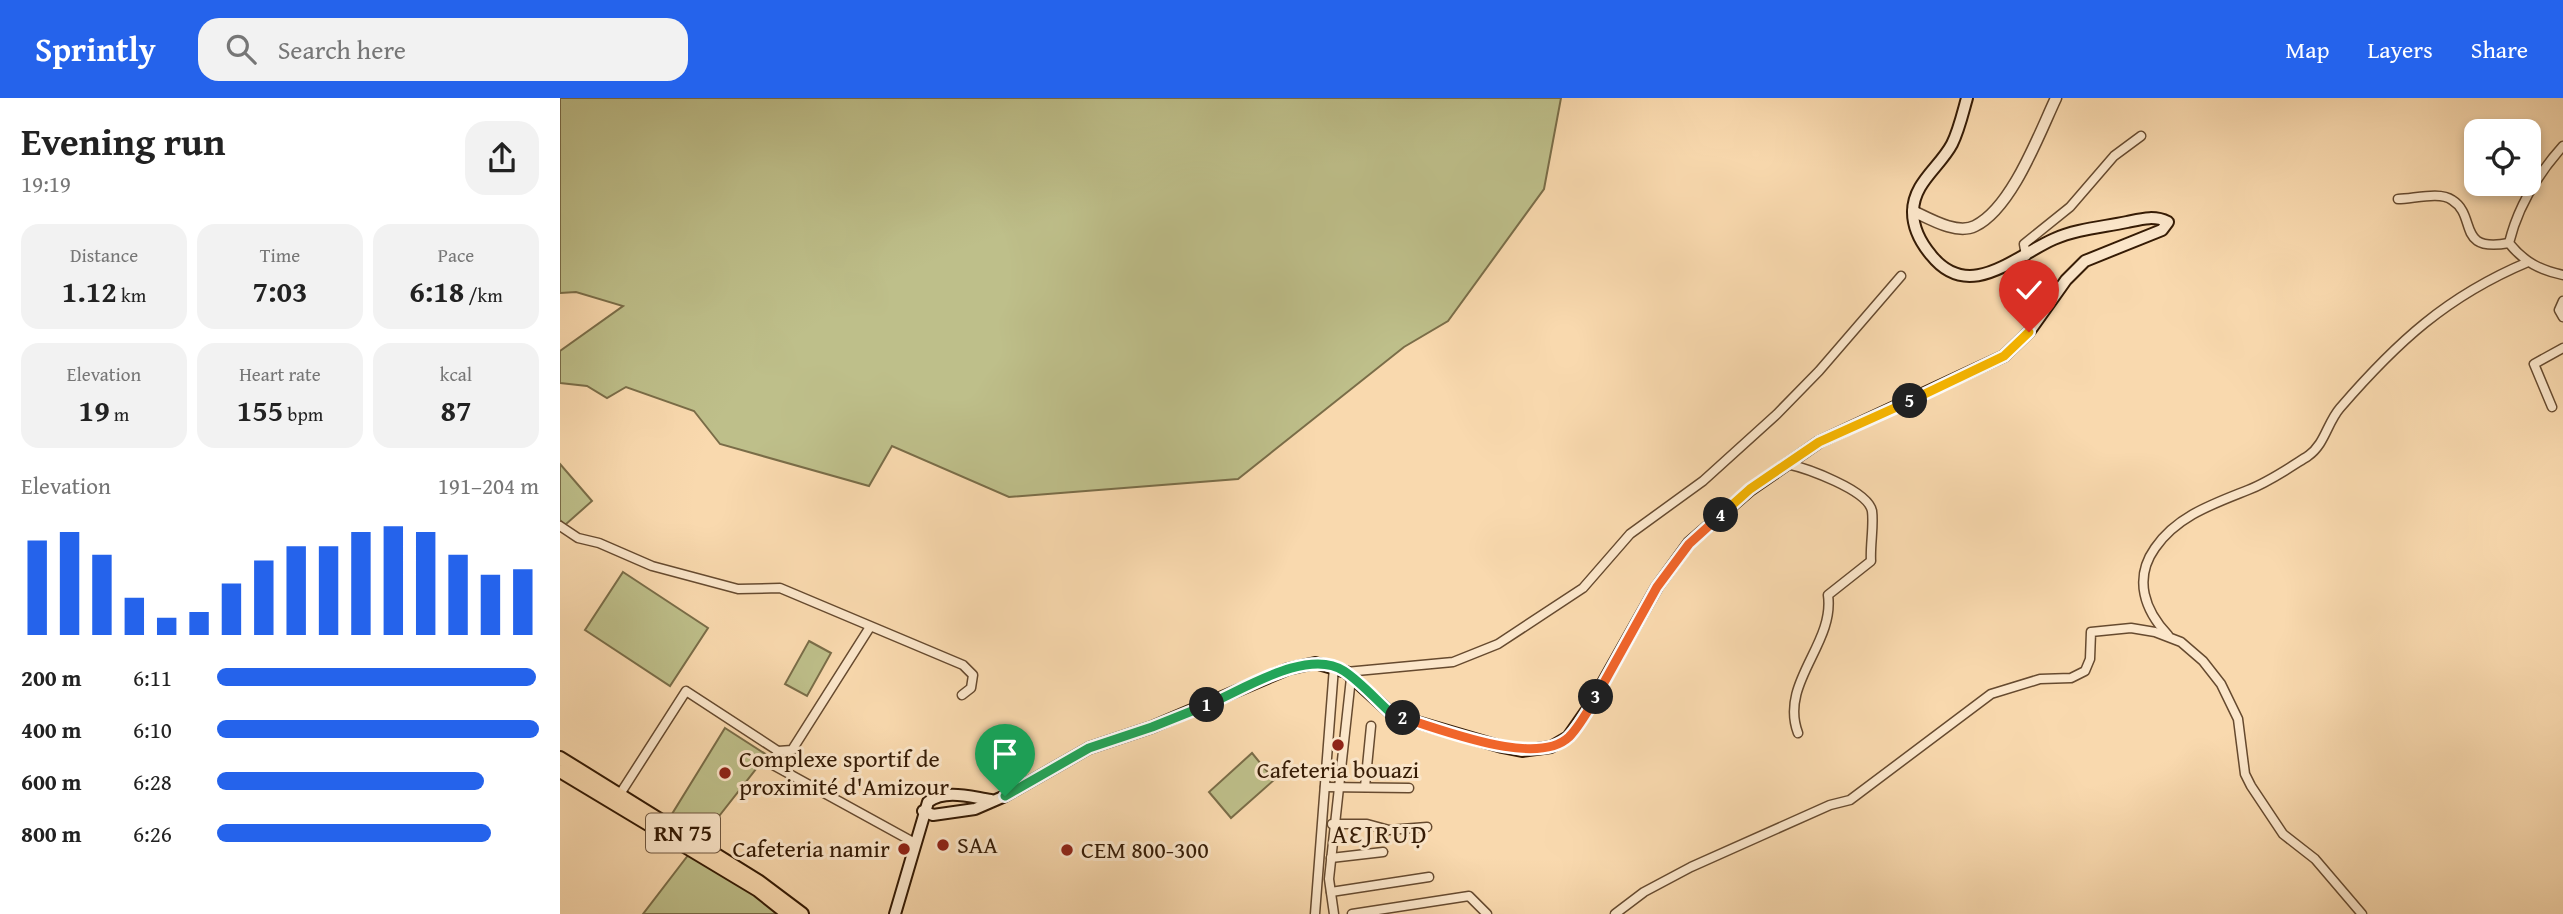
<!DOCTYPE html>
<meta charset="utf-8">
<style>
:root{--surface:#fff;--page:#f2f2f2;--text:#222;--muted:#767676;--accent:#2563eb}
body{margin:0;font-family:"Gentium Book Plus",serif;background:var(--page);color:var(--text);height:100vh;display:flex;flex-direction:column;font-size:26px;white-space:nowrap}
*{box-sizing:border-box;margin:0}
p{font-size:23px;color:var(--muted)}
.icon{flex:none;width:38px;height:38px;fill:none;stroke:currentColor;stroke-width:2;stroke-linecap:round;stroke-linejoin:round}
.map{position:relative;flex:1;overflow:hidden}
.side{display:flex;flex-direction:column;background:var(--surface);width:560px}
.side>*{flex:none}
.controls{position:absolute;left:1904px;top:21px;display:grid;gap:14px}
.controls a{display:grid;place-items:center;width:77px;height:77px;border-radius:14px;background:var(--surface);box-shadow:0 4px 10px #0003;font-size:35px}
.pin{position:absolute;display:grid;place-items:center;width:60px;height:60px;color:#fff;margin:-72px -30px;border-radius:50% 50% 50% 0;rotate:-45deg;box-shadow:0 0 7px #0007}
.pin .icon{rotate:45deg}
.km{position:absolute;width:35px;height:35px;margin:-18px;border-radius:50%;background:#222;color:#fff;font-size:19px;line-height:35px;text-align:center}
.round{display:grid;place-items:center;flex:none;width:74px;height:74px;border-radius:21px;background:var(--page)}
.summary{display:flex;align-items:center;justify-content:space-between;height:119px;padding:0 21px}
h1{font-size:38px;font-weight:700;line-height:52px}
.metrics{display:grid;grid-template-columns:repeat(3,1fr);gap:10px;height:119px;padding:7px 21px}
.metrics div{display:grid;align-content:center;border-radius:18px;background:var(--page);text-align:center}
.metrics b{font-size:30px;font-weight:700}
.metrics small{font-size:19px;font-weight:400}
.metrics p{font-size:19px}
.chart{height:196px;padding:14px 21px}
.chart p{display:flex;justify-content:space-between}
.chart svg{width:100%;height:126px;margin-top:7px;stroke:var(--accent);stroke-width:6}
ul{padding:0 21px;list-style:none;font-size:23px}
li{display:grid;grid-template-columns:112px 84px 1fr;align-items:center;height:52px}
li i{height:18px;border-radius:9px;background:var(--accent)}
header{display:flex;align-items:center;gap:42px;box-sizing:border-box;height:98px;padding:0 35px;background:var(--accent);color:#fff}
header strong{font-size:33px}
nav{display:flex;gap:38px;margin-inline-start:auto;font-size:24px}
.search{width:490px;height:63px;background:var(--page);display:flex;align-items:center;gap:18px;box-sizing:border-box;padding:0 24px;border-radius:21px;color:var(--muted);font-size:26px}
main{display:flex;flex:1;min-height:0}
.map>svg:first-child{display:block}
.green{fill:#bebf8a;stroke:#7a6d48;stroke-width:2}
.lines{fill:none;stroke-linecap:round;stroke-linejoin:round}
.minor-casing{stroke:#664a2f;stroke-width:11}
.tertiary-casing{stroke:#664a2f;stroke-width:13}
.secondary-casing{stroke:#351b05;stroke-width:14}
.primary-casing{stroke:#351b05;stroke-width:16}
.minor{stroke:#fbe6ca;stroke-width:8}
.tertiary{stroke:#fbe6ca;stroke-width:10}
.secondary{stroke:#fbe6ca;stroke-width:10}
.primary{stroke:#f9d9ae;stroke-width:12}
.split-1-casing{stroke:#fff;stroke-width:14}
.split-2-casing{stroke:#fff;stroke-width:14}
.split-3-casing{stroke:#fff;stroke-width:14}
.split-4-casing{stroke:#fff;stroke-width:14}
.split-5-casing{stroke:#fff;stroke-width:14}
.split-6-casing{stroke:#fff;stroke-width:14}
.split-1{stroke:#22a559;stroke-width:9}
.split-2{stroke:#22a559;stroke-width:9}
.split-3{stroke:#f0652b;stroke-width:9}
.split-4{stroke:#f0652b;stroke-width:9}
.split-5{stroke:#f5b400;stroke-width:9}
.split-6{stroke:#f5b400;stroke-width:9}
.poi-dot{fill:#8f2418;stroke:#fbe6ca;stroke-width:2.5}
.labels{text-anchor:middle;stroke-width:6;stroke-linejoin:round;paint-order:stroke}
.shield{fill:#fbe6ca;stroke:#705840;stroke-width:2}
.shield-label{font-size:23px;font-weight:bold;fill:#351b05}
.poi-label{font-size:24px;fill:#351b05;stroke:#fbe6ca;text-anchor:start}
.neighbourhood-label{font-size:26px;letter-spacing:2px;fill:#351b05;stroke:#fbe6ca}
</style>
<header>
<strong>Sprintly</strong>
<div class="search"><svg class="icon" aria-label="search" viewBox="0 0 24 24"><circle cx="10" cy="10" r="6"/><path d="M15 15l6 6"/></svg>Search here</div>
<nav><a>Map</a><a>Layers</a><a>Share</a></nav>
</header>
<main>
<section class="side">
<div class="summary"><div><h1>Evening run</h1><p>19:19</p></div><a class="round"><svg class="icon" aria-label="share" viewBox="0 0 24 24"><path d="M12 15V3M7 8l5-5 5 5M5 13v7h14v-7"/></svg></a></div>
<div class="metrics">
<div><p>Distance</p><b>1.12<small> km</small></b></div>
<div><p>Time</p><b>7:03</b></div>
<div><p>Pace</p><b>6:18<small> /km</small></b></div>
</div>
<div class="metrics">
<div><p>Elevation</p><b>19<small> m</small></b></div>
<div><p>Heart rate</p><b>155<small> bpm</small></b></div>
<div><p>kcal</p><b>87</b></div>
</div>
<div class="chart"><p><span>Elevation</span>191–204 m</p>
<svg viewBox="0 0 160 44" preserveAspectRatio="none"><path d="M5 44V11M15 44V8M25 44V16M35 44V31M45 44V38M55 44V36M65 44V26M75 44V18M85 44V13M95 44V13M105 44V8M115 44V6M125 44V8M135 44V16M145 44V23M155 44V21"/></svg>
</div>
<ul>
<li><b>200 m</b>6:11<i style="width:99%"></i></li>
<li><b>400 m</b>6:10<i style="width:100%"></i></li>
<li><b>600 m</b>6:28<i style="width:83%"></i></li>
<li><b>800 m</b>6:26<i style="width:85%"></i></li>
</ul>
</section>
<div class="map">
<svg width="2003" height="816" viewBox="0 0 2003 816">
<rect width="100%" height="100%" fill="#f9d9ae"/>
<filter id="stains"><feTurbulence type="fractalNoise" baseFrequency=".00286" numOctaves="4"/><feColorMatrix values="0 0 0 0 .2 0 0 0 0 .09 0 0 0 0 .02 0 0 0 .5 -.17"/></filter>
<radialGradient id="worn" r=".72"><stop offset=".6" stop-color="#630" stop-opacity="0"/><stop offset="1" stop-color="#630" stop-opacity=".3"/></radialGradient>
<g class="green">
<path d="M0 0H1001L984 91 888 223 844 249 678 381 449 399 332 348 309 388 160 346 134 313 66 289 47 300 27 288 0 285V253L63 208 16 194 0 195Z"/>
<path d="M0 366 32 403 5 427 0 422Z"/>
<path d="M63 474 148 530 110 588 25 532Z"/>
<path d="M249 543 271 555 247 598 225 586Z"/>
<path d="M165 630 207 657 145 736 112 716Z"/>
<path d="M692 655 714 682 671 720 649 694Z"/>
<path d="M129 756 203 801 220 816H83Z"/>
</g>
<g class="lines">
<g class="minor-casing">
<g id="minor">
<path d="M2003 48C1977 77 1958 108 1949 145 1964 164 1980 172 2003 177"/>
<path d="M1838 101C1853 101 1880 93 1892 102 1918 118 1895 155 1949 145"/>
<path d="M1466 158 1464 146 1510 109 1554 58 1581 38"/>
<path d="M2003 203 1999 212 2003 219"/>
<path d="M1992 309 1974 266 2003 250"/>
<path d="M1227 366C1246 370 1308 392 1312 413 1314 428 1310 447 1311 463L1268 497C1275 546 1219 585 1238 635"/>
<path d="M0 428 18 440 39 445 92 468 178 491 220 490 403 567 413 577 411 590 402 597"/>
<path d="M1608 537C1585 513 1573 481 1595 450 1617 418 1653 406 1688 392 1709 384 1729 370 1748 358 1765 346 1767 325 1780 310 1837 244 1887 198 1968 164"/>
<path d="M786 574 893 564 938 546 1023 490 1070 436 1143 383 1217 316 1259 273 1341 178"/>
<path d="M218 653 213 667 355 745"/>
<path d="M765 689 849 690"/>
<path d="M805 689 811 628"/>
<path d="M60 696 126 593 218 653 232 652 310 529"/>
<path d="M772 726H807L829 732 867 729"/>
<path d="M771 760 823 754"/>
<path d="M771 794 869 779"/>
<path d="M755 816 774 569"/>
<path d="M774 816 769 781 791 580"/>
<path d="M792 816 909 798 927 816"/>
<path d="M1055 816 1084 794 1131 769 1270 707 1290 702 1431 596 1480 581 1511 580 1525 573 1530 561 1531 534 1571 530 1595 534 1621 544 1643 563 1661 586 1678 621 1685 676 1691 688 1723 736 1755 761 1802 816"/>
</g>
</g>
<g class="tertiary-casing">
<path id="tertiary" d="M1353 113C1370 121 1397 137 1415 128 1452 110 1479 36 1496 0"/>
</g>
<g class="secondary-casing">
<g id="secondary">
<path d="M363 713 373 717 415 711 445 698 529 650 592 629 728 571 755 565 786 574 833 617 942 649 962 653 991 649 1008 639 1031 606 1097 489 1129 445 1190 392 1259 344 1444 258 1469 234 1506 182 1525 163 1602 132 1608 124C1594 117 1581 121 1567 124 1543 129 1516 131 1494 141 1455 158 1409 205 1371 157 1361 145 1353 130 1353 114 1353 85 1380 69 1392 46 1399 32 1403 14 1407 0"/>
<path d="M335 816 368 704C386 691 410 699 431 702"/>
</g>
</g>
<g class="primary-casing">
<g id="primary">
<path d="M0 660 198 783 242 816"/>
<path d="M0 673 198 792 228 816"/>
</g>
</g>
<use href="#minor" class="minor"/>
<use href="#tertiary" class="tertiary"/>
<use href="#secondary" class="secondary"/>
<use href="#primary" class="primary"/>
</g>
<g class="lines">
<g class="split-1-casing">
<path id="split-1" d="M445 698 529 650 592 629 647 607"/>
</g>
<g class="split-2-casing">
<path id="split-2" d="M647 607C683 592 748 549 784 573 802 585 817 603 833 617L843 620"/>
</g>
<g class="split-3-casing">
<path id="split-3" d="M843 620C882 631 976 670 1009 639 1019 629 1029 611 1036 599"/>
</g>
<g class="split-4-casing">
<path id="split-4" d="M1036 599 1097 489 1129 446 1161 417"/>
</g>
<g class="split-5-casing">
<path id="split-5" d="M1161 417 1190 391 1259 344 1350 303"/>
</g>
<g class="split-6-casing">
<path id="split-6" d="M1350 303 1444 258 1469 234"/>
</g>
<use href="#split-1" class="split-1"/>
<use href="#split-2" class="split-2"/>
<use href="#split-3" class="split-3"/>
<use href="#split-4" class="split-4"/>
<use href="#split-5" class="split-5"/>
<use href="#split-6" class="split-6"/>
</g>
<g class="poi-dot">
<circle cx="778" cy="647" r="7"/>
<circle cx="165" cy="675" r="7"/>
<circle cx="383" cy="747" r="7"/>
<circle cx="344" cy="751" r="7"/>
<circle cx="507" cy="752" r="7"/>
</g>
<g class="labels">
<rect class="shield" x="86" y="715.5" width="74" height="39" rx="5"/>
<g class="shield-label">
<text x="123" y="743">RN 75</text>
</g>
<g class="poi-label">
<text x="179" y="669">Complexe sportif de<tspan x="179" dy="28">proximité d'Amizour</tspan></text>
<text x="778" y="680" text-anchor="middle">Cafeteria bouazi</text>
<text x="397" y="755">SAA</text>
<text x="330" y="759" text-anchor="end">Cafeteria namir</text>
<text x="521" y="760">CEM 800-300</text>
</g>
<g class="neighbourhood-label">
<text x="820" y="745">AƐJRUḌ</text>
</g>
</g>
<rect width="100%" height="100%" filter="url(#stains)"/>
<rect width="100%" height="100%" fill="url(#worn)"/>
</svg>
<div class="controls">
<a><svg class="icon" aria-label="locate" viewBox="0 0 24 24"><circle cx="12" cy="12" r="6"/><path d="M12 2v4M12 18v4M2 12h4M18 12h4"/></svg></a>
</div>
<div class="pin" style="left:445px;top:698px;background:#1e9e55"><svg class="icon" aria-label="arrive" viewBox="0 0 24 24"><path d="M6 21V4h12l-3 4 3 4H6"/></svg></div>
<div class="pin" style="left:1469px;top:234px;background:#d93025"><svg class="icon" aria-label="check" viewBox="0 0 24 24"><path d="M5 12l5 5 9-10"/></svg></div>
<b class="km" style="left:647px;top:607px">1</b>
<b class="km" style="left:843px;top:620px">2</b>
<b class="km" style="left:1036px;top:599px">3</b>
<b class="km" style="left:1161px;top:417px">4</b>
<b class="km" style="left:1350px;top:303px">5</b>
</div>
</main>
